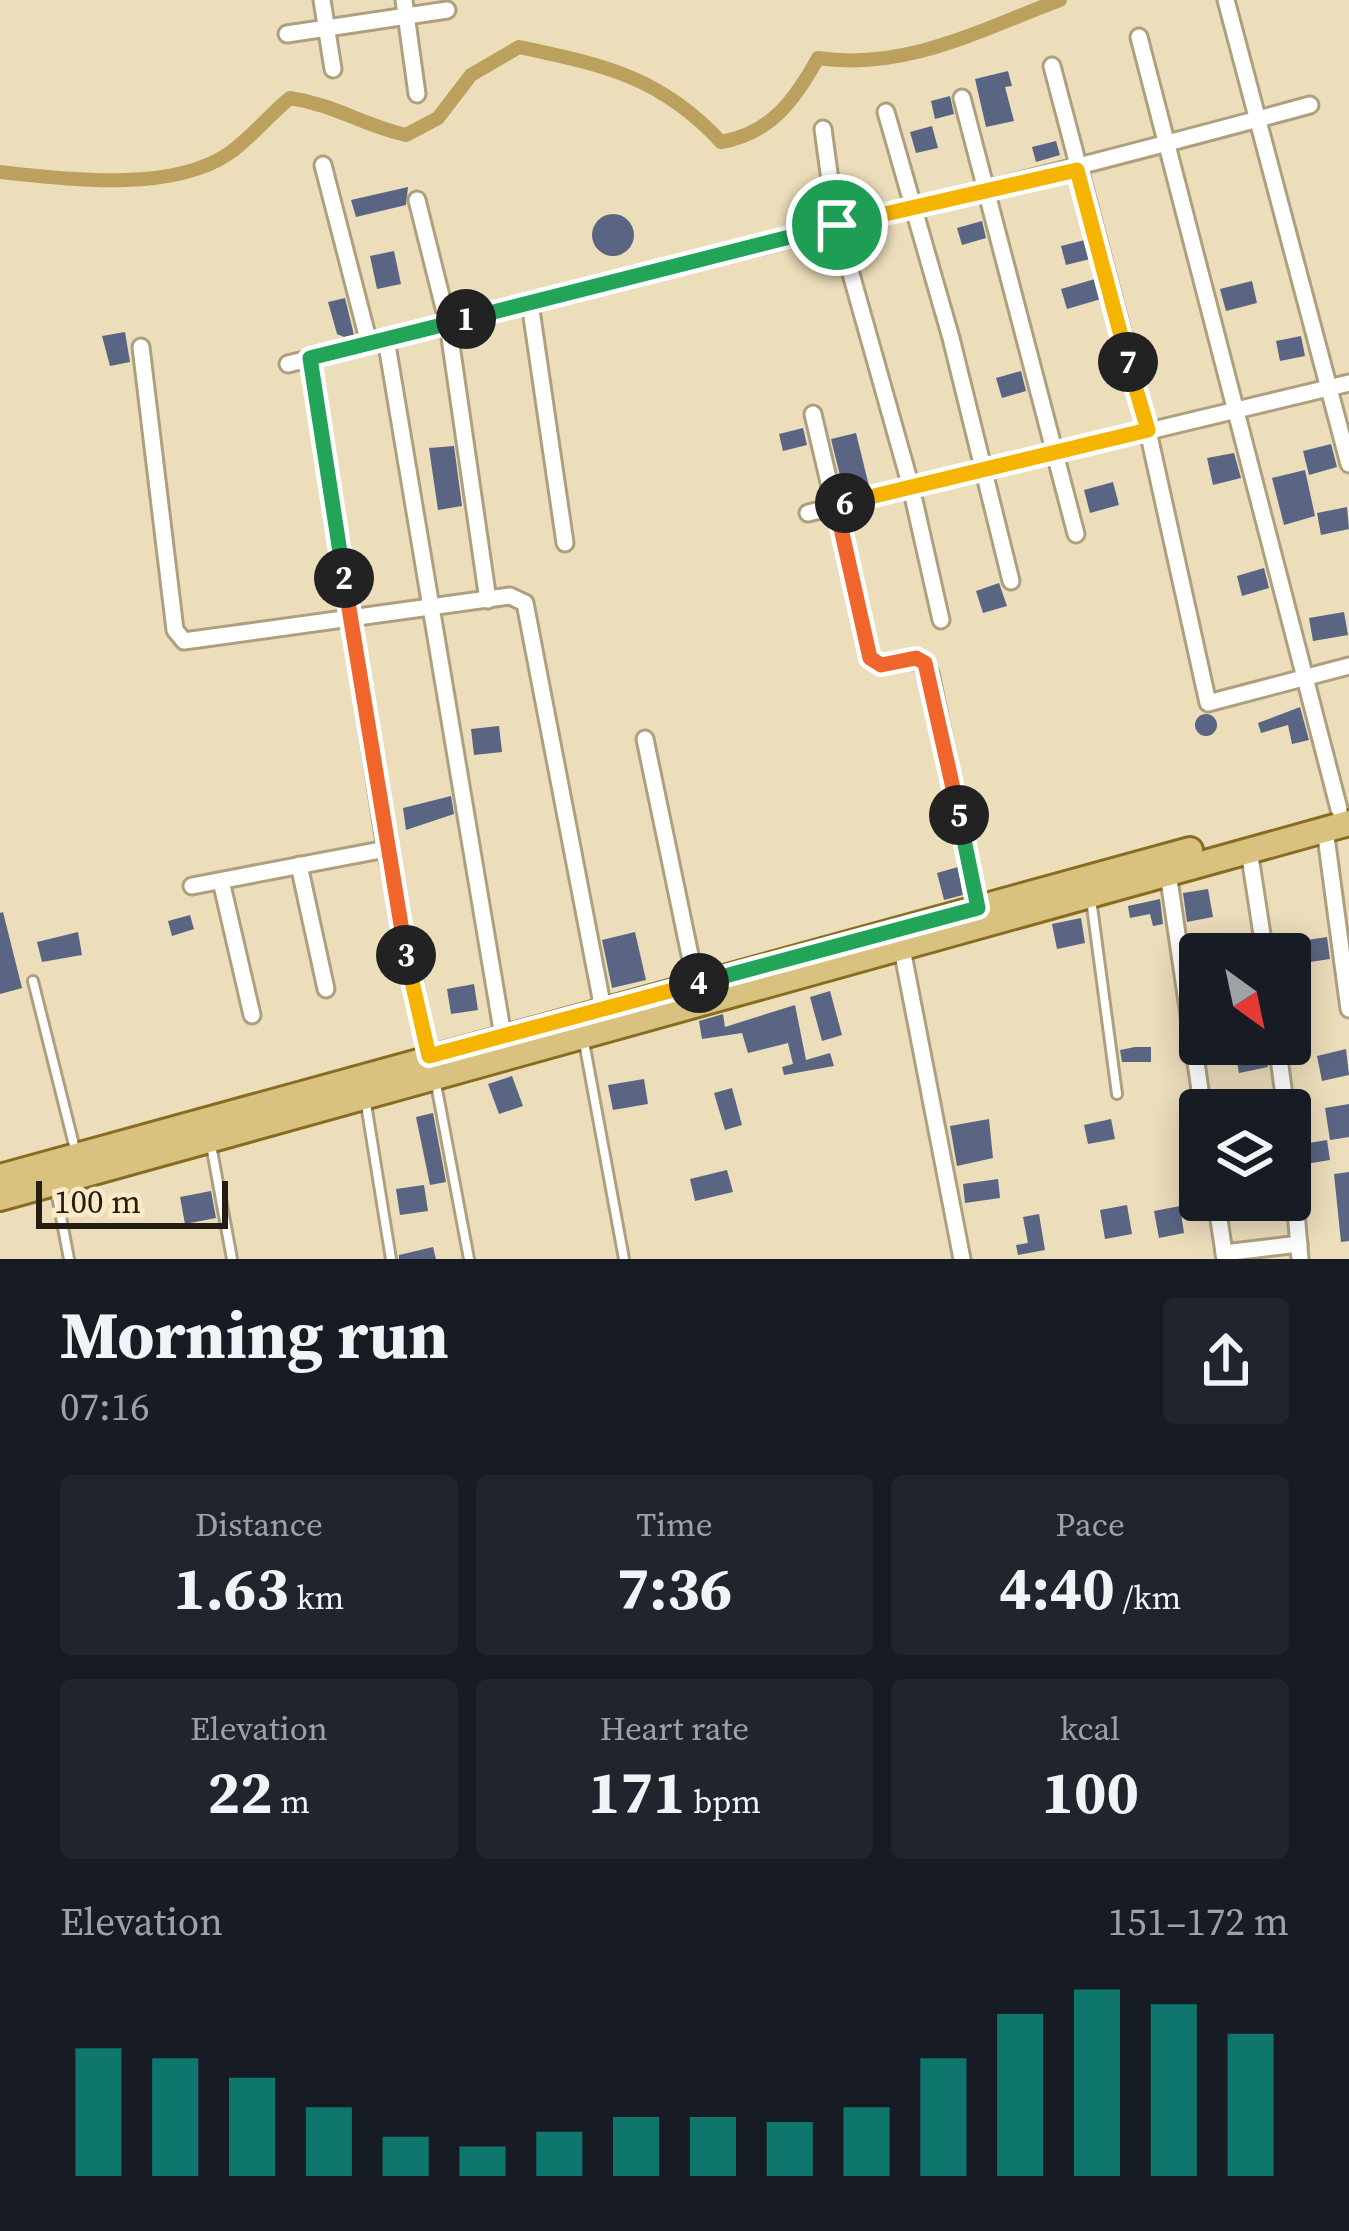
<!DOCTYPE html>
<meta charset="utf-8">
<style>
:root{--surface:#171b24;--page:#20242c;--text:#f1f3f6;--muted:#9ea1a6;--accent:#0f766e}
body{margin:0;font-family:"Source Serif 4",serif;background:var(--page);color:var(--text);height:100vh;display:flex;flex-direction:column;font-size:45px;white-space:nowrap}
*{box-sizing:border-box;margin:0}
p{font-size:39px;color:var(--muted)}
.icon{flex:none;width:66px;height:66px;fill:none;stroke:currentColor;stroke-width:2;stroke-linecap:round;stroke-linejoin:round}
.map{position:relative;height:1259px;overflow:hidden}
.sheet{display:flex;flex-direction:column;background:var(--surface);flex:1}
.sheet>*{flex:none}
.needle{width:78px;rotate:147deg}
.buttons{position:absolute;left:1179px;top:933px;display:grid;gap:24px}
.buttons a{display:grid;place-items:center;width:132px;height:132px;border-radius:12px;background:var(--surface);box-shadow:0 6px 30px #0003;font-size:60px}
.scale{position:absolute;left:36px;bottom:30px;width:192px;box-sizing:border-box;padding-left:12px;border:6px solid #231e11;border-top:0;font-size:33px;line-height:42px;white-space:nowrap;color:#231e11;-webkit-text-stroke:9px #faeac7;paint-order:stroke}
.pin{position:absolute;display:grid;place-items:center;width:102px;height:102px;color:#fff;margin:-51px;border:6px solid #fff;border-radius:50%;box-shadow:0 3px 12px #0007}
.km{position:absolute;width:60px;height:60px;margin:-30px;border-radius:50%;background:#222;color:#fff;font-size:33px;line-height:60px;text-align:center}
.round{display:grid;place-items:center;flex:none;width:126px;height:126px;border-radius:12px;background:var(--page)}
.summary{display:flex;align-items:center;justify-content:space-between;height:204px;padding:0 60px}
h1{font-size:66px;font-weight:700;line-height:90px}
.metrics{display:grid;grid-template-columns:repeat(3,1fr);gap:18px;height:204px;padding:12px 60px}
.metrics div{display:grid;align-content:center;border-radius:12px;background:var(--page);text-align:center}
.metrics b{font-size:60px;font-weight:700}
.metrics small{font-size:33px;font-weight:400}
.metrics p{font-size:33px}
.chart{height:336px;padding:24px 60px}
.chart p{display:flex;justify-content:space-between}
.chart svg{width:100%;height:216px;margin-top:12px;stroke:var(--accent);stroke-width:6}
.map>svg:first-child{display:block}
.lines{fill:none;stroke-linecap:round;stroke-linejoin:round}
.canal{stroke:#bba05e;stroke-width:14}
.building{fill:#596582}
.service-casing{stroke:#ae9f7e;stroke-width:14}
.minor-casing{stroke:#ae9f7e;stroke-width:21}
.primary-casing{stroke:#886d21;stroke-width:30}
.service{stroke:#fff;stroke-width:8}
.minor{stroke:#fff;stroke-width:15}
.primary{stroke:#d9c17f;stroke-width:24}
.split-1-casing{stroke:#fff;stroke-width:24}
.split-2-casing{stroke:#fff;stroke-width:24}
.split-3-casing{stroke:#fff;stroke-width:24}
.split-4-casing{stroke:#fff;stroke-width:24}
.split-5-casing{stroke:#fff;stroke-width:24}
.split-6-casing{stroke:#fff;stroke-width:24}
.split-7-casing{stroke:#fff;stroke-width:24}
.split-8-casing{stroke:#fff;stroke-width:24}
.split-1{stroke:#22a559;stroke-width:15}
.split-2{stroke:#22a559;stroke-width:15}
.split-3{stroke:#f0652b;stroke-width:15}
.split-4{stroke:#f5b400;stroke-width:15}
.split-5{stroke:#22a559;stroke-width:15}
.split-6{stroke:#f0652b;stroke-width:15}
.split-7{stroke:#f5b400;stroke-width:15}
.split-8{stroke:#f5b400;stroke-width:15}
</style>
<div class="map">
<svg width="1349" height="1259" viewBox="0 0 1349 1259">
<rect width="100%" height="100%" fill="#ecddbb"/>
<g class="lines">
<path class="canal" d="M0 172C67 179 170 193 228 154 250 139 269 115 290 98 336 105 362 125 406 135L438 118 471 75 519 47C603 65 660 76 721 142 770 134 795 100 818 58 905 71 980 30 1060 0"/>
</g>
<g class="building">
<path d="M1008 71 1012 86 1005 87 1014 121 986 127 975 79Z"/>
<path d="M950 96 954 114 935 119 931 101Z"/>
<path d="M932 126 938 148 916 153 910 132Z"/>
<path d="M1056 141 1060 155 1036 162 1032 147Z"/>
<path d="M408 187 406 205 356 217 351 200Z"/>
<circle cx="613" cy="235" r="21"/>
<path d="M982 221 986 238 962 245 957 228Z"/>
<path d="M1085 240 1090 259 1066 265 1061 246Z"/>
<path d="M394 251 401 284 377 289 370 256Z"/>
<path d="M1095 279 1101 299 1067 309 1061 289Z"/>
<path d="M1252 281 1257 303 1226 311 1220 289Z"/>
<path d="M345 298 354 335 344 337 337 334 328 302Z"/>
<path d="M125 332 130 362 110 366 102 336Z"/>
<path d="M1301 336 1305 356 1280 361 1276 341Z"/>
<path d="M1021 371 1026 391 1002 398 996 378Z"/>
<path d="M803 428 807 445 783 451 779 434Z"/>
<path d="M856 433 869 486 844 492 831 439Z"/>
<path d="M1331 444 1337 467 1309 475 1303 451Z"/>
<path d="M454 446 462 506 438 510 429 448Z"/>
<path d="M1234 453 1241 478 1213 485 1207 458Z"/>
<path d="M1305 470 1315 516 1284 525 1272 478Z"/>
<path d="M1113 482 1119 505 1090 513 1084 490Z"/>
<path d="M1347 507 1349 529 1321 535 1317 513Z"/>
<path d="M1264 568 1269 588 1242 596 1237 576Z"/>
<path d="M999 583 1007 606 983 613 976 591Z"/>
<path d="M1344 612 1348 635 1313 641 1309 618Z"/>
<path d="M1300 707 1309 740 1292 744 1288 725 1261 733 1258 723Z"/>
<circle cx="1206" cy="725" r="11"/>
<path d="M499 726 502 752 474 755 471 729Z"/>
<path d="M451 796 454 814 406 830 403 808Z"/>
<path d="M958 867 963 895 944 900 937 873Z"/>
<path d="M1208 889 1213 917 1187 922 1183 893Z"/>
<path d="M1160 899 1163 924 1153 926 1150 914 1130 918 1128 906Z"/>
<path d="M3 912 22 988 0 994V913Z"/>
<path d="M190 915 194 929 172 936 168 921Z"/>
<path d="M1081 918 1085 943 1057 949 1052 924Z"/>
<path d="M78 932 82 955 42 962 37 942Z"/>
<path d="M635 932 646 980 612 988 602 940Z"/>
<path d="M1327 937 1330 959 1290 965 1287 943Z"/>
<path d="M474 984 478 1010 451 1014 447 989Z"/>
<path d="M830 991 842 1035 822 1041 810 997Z"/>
<path d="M795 1005 806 1060 830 1053 834 1066 784 1075 782 1067 793 1064 788 1043 748 1053 742 1033 702 1039 699 1021 723 1014 725 1027Z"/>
<path d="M1264 1046 1268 1067 1239 1073 1235 1052Z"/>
<path d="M1135 1047H1151V1062H1122L1120 1050Z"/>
<path d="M1346 1049 1349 1075 1322 1081 1317 1056Z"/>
<path d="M512 1076 523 1106 499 1114 488 1084Z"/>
<path d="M644 1079 648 1104 613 1110 608 1085Z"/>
<path d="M732 1088 742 1125 725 1130 714 1093Z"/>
<path d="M1349 1104V1137L1330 1140 1325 1108Z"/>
<path d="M433 1113 446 1182 430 1185 416 1117Z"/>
<path d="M989 1119 993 1158 957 1166 950 1126Z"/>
<path d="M1111 1119 1115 1139 1088 1144 1084 1125Z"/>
<path d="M1327 1140 1330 1160 1306 1164 1303 1144Z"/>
<path d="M727 1170 733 1192 695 1201 690 1179Z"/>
<path d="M1349 1172V1241L1341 1242 1334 1174Z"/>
<path d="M998 1179 1000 1198 965 1203 963 1184Z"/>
<path d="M424 1185 428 1211 400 1215 396 1189Z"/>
<path d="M211 1191 216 1218 185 1224 180 1197Z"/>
<path d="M1127 1205 1132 1234 1105 1239 1100 1210Z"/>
<path d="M1180 1206 1184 1233 1159 1238 1154 1211Z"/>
<path d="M1039 1214 1045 1250 1018 1255 1016 1245 1028 1243 1023 1217Z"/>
<path d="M433 1247 436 1259H399V1255Z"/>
</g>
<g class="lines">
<g class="service-casing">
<g id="service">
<path d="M1091 899 1117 1094"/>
<path d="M33 981 75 1149"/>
<path d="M584 1042 624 1259"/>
<path d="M436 1084 469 1259"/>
<path d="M366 1104 391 1259"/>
<path d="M211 1145 232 1259"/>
<path d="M55 1185 69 1259"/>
</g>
</g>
<g class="minor-casing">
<g id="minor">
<path d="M322 0 333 69"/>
<path d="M404 0 417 94"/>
<path d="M1226 0 1349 464"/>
<path d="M287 34 447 10"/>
<path d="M1139 37 1339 809"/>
<path d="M1052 66 1148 431 1208 703 1349 666"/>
<path d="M962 98 1076 534"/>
<path d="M886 112 951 338 1011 581"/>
<path d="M823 129 835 217 911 487 941 620"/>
<path d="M323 165 369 343"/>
<path d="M417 200 448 324 488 600"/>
<path d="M530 303 565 543"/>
<path d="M386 339 503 1036"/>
<path d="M141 347 175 630 184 641 510 596 525 603 603 1009"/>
<path d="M310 358 386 849 431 1063"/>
<path d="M288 364C629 277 971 197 1310 105"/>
<path d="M813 414 870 657 881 665 916 659 930 673 978 907"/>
<path d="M808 513 1349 383"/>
<path d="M645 739 696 984"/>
<path d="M1325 829 1349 1009"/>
<path d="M1249 850 1265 954"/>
<path d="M299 865 326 989"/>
<path d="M1168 873 1203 1110"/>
<path d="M221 881 252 1015"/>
<path d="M192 886 386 849"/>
<path d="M902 949 962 1259"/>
<path d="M1277 1044 1286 1110"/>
<path d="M1290 1139 1300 1259"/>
<path d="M1216 1200 1225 1259"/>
<path d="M1224 1253 1299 1244"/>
</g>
</g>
<g class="primary-casing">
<g id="primary">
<path d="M0 1177 1190 850"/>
<path d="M0 1198 1349 823"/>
</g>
</g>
<use href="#service" class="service"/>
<use href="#minor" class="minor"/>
<use href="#primary" class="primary"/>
</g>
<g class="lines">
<g class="split-1-casing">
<path id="split-1" d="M466 319 837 225"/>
</g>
<g class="split-2-casing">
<path id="split-2" d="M344 578 310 358 466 319"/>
</g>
<g class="split-3-casing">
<path id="split-3" d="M344 578 406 955"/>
</g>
<g class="split-4-casing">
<path id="split-4" d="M406 955 429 1056 699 983"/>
</g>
<g class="split-5-casing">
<path id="split-5" d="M699 983 978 908 959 815"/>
</g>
<g class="split-6-casing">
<path id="split-6" d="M845 503 836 506 870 658 881 665 916 658 925 663 959 815"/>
</g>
<g class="split-7-casing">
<path id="split-7" d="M845 503 1148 430 1128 362"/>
</g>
<g class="split-8-casing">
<path id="split-8" d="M837 225 1077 170 1128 362"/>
</g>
<use href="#split-1" class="split-1"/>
<use href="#split-2" class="split-2"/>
<use href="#split-3" class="split-3"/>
<use href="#split-4" class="split-4"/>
<use href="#split-5" class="split-5"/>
<use href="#split-6" class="split-6"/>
<use href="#split-7" class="split-7"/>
<use href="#split-8" class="split-8"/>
</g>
</svg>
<div class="buttons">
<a><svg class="needle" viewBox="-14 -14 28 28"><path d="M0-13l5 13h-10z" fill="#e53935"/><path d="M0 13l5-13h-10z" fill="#9ea1a6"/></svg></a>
<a><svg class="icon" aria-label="layers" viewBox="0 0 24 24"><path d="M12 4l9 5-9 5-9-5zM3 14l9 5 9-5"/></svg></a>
</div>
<div class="scale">100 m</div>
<div class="pin" style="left:837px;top:225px;background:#1e9e55"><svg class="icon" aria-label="arrive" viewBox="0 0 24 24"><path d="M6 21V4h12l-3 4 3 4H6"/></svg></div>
<b class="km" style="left:466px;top:319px">1</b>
<b class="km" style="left:344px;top:578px">2</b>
<b class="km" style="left:406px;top:955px">3</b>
<b class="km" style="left:699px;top:983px">4</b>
<b class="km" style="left:959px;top:815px">5</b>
<b class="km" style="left:845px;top:503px">6</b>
<b class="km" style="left:1128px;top:362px">7</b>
</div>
<section class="sheet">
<div class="summary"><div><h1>Morning run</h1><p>07:16</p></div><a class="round"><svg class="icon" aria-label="share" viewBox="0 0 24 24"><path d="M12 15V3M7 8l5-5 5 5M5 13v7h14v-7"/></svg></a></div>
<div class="metrics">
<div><p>Distance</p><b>1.63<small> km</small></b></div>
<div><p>Time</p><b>7:36</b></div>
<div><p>Pace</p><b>4:40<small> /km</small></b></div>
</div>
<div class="metrics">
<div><p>Elevation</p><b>22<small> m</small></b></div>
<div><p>Heart rate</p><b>171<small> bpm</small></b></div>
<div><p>kcal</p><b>100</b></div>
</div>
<div class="chart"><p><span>Elevation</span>151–172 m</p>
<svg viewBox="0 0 160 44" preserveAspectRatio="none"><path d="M5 44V18M15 44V20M25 44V24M35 44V30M45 44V36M55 44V38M65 44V35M75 44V32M85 44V32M95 44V33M105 44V30M115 44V20M125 44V11M135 44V6M145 44V9M155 44V15"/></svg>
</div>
</section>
